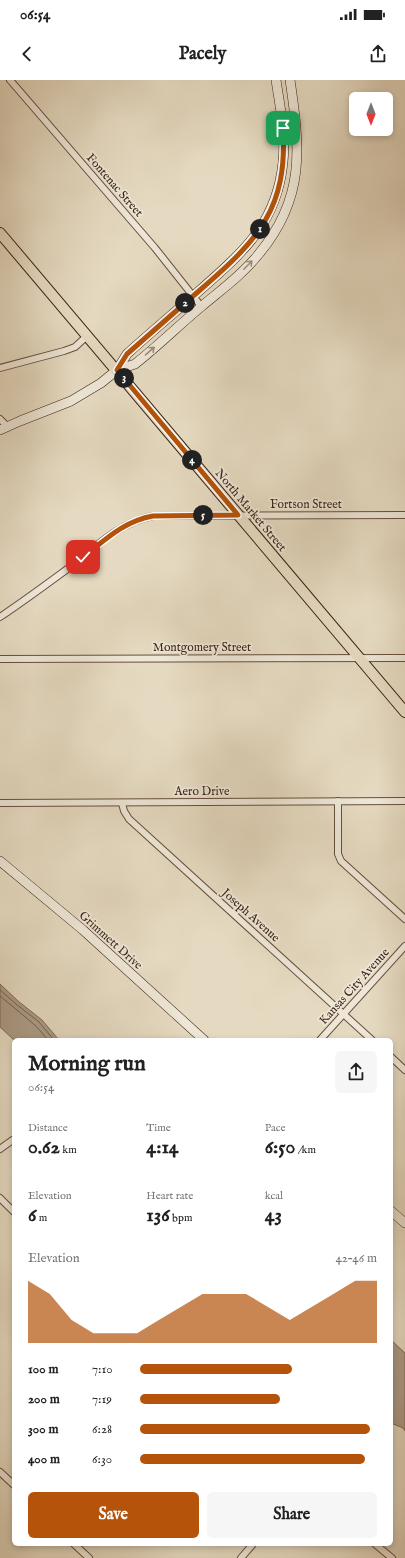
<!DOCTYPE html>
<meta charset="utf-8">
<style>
:root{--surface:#fff;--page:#f6f6f6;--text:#222;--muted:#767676;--accent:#b45309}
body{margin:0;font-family:"IM FELL English",serif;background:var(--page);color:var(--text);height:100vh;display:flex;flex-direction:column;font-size:15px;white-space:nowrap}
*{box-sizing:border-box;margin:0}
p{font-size:13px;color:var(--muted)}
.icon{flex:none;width:22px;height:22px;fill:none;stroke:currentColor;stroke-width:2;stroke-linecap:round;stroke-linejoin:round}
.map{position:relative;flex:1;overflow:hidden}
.side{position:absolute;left:12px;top:958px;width:381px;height:508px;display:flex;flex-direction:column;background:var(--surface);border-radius:6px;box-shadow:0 2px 6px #0003}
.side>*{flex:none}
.needle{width:26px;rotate:180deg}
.buttons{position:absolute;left:349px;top:12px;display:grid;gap:8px}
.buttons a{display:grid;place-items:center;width:44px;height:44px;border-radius:6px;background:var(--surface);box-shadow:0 2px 6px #0003;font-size:20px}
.pin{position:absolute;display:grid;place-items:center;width:34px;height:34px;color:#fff;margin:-17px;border-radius:8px;box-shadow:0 2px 6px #0006}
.km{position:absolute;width:20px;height:20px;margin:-10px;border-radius:50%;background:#222;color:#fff;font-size:11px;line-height:20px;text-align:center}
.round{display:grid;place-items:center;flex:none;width:42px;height:42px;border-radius:6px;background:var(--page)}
.summary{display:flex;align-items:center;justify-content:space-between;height:68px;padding:0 16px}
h1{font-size:22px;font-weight:700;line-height:30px}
.stats{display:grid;grid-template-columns:repeat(3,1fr);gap:6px;height:68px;padding:4px 16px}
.stats div{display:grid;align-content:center}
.stats b{font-size:20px;font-weight:700}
.stats small{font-size:11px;font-weight:400}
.stats p{font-size:11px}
.chart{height:112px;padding:8px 16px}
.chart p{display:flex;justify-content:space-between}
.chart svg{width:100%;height:72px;margin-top:4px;fill:var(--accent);opacity:.7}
.action{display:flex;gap:8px;margin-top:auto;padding:8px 16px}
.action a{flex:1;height:46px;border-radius:6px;background:var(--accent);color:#fff;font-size:16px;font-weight:700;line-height:46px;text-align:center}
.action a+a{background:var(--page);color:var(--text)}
ul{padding:0 16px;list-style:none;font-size:13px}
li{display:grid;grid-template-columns:64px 48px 1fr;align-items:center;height:30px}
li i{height:10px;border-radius:5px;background:var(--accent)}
.status{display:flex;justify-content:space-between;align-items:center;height:28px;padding:0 20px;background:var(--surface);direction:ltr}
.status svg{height:11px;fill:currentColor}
header{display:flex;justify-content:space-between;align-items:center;height:52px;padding:0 16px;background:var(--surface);font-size:18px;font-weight:700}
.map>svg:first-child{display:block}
.water{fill:#ab9b86;stroke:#7e6a58}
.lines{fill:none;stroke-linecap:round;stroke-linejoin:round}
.shore{stroke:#725e4d;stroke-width:1}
.street-casing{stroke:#654e3f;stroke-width:8}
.secondary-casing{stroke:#3a2014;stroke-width:10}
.primary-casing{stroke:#3a2014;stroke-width:12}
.street{stroke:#eee7d7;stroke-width:6}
.secondary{stroke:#eee7d7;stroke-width:9}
.primary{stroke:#e5dac1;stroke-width:10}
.oneway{stroke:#9d8d7f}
.route-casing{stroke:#fff;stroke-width:8}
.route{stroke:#b45309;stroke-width:5}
.labels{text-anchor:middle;stroke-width:3.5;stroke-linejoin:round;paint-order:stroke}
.street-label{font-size:12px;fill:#3a2014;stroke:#eee7d7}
</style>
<div class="status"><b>06:54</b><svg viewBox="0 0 49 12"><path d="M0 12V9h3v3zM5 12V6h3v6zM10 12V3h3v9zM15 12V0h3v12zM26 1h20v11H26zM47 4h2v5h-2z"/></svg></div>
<header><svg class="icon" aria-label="back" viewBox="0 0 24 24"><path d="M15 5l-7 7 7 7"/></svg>Pacely<svg class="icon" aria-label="share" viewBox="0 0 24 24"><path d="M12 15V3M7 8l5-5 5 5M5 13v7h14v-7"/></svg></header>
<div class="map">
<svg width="405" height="1478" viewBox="0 0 405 1478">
<rect width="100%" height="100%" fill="#e5dac1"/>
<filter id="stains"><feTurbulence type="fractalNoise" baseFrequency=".005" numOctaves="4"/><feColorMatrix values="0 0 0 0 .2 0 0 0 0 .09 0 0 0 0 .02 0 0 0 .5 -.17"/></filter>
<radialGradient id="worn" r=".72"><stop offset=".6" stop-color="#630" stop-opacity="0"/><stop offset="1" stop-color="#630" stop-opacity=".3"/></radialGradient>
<g class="water">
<path d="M0 904 18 921 42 940 59 960H14L0 947Z"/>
<path d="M391 1260 405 1273V1351L403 1348 391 1343Z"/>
</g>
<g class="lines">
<g class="shore">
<path d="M0 910 16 924 39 942 54 960"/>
<path d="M0 916 36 946 48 960"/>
</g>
<g class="street-casing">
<g id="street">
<path d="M10 0 155 168 201 226"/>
<path d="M0 288 64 271 75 267 87 256"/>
<path d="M0 339 7 346"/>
<path d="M0 537C24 521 47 504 70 487 95 467 120 442 153 436L405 435"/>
<path d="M0 579 405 578"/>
<path d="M338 721V774L341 781 405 839"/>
<path d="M0 723 405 721"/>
<path d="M122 723 124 731 129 739 372 960"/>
<path d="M320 960 405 866"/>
<path d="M391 977 405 990"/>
<path d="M0 1069 14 1059"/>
<path d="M0 1118 14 1132"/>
<path d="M0 1392 14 1405"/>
<path d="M74 1464 89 1478"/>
<path d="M375 1464 392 1478"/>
<path d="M241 1478 253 1464"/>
</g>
</g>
<g class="secondary-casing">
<g id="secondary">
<path d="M117 290 127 274C150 253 174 233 198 212 242 173 277 144 283 82 286 54 280 27 276 0"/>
<path d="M0 350 20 341 71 321 101 303 117 290 135 284C158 266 179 245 202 226 221 210 242 195 258 175 306 118 300 68 290 0"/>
<path d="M0 781 83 850 204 960"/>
<path d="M391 1131 405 1143"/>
</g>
</g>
<g class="primary-casing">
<path id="primary" d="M0 153 405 632"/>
</g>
<use href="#street" class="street"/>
<use href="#secondary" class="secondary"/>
<use href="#primary" class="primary"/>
</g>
<defs><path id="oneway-shaft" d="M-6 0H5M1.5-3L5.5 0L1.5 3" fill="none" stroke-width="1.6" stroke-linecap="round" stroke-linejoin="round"/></defs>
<g class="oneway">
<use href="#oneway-shaft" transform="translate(248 185) rotate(-45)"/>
<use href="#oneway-shaft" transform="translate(150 271) rotate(-41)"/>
</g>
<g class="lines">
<g class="route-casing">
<path id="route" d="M83 477C105 460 124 441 153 436L238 435 117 290 127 274C151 253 176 231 200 210 258 160 288 129 283 48"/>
</g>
<use href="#route" class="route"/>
</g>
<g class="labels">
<g class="street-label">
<text transform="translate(115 105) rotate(49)" y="4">Fontenac Street</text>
<text x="306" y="428">Fortson Street</text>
<text transform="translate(251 430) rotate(50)" y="4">North Market Street</text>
<text x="202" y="571">Montgomery Street</text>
<text x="202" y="715">Aero Drive</text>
<text transform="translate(251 835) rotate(42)" y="4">Joseph Avenue</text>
<text transform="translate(111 860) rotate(42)" y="4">Grimmett Drive</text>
<text transform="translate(354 906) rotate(-48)" y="4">Kansas City Avenue</text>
</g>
</g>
<rect width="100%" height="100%" filter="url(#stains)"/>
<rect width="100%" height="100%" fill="url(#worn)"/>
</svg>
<div class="buttons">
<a><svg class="needle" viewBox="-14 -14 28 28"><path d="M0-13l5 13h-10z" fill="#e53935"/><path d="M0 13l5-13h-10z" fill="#767676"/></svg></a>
</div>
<div class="pin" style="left:283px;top:48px;background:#1e9e55"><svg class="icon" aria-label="arrive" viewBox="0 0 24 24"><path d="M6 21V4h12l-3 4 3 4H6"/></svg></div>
<div class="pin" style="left:83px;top:477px;background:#d93025"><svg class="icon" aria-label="check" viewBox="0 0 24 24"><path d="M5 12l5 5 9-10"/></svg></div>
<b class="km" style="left:260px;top:149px">1</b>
<b class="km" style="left:185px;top:223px">2</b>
<b class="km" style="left:124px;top:298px">3</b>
<b class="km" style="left:192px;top:380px">4</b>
<b class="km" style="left:203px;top:435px">5</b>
<section class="side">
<div class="summary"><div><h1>Morning run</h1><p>06:54</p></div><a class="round"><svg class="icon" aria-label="share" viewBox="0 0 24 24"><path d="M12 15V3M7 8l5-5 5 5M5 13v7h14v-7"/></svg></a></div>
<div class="stats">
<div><p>Distance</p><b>0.62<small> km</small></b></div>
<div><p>Time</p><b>4:14</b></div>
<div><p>Pace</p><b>6:50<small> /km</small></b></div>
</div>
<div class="stats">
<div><p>Elevation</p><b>6<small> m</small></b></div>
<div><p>Heart rate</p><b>136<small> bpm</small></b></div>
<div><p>kcal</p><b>43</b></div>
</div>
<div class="chart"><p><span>Elevation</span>42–46 m</p>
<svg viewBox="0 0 160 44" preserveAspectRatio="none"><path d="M0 44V6L10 14L20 30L30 38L40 38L50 38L60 30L70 22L80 14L90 14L100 14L110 22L120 30L130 22L140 14L150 6L160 6V44z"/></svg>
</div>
<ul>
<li><b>100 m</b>7:10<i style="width:64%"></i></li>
<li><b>200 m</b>7:19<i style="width:59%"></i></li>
<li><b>300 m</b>6:28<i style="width:97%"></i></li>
<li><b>400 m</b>6:30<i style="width:95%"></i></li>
</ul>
<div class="action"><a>Save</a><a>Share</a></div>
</section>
</div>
